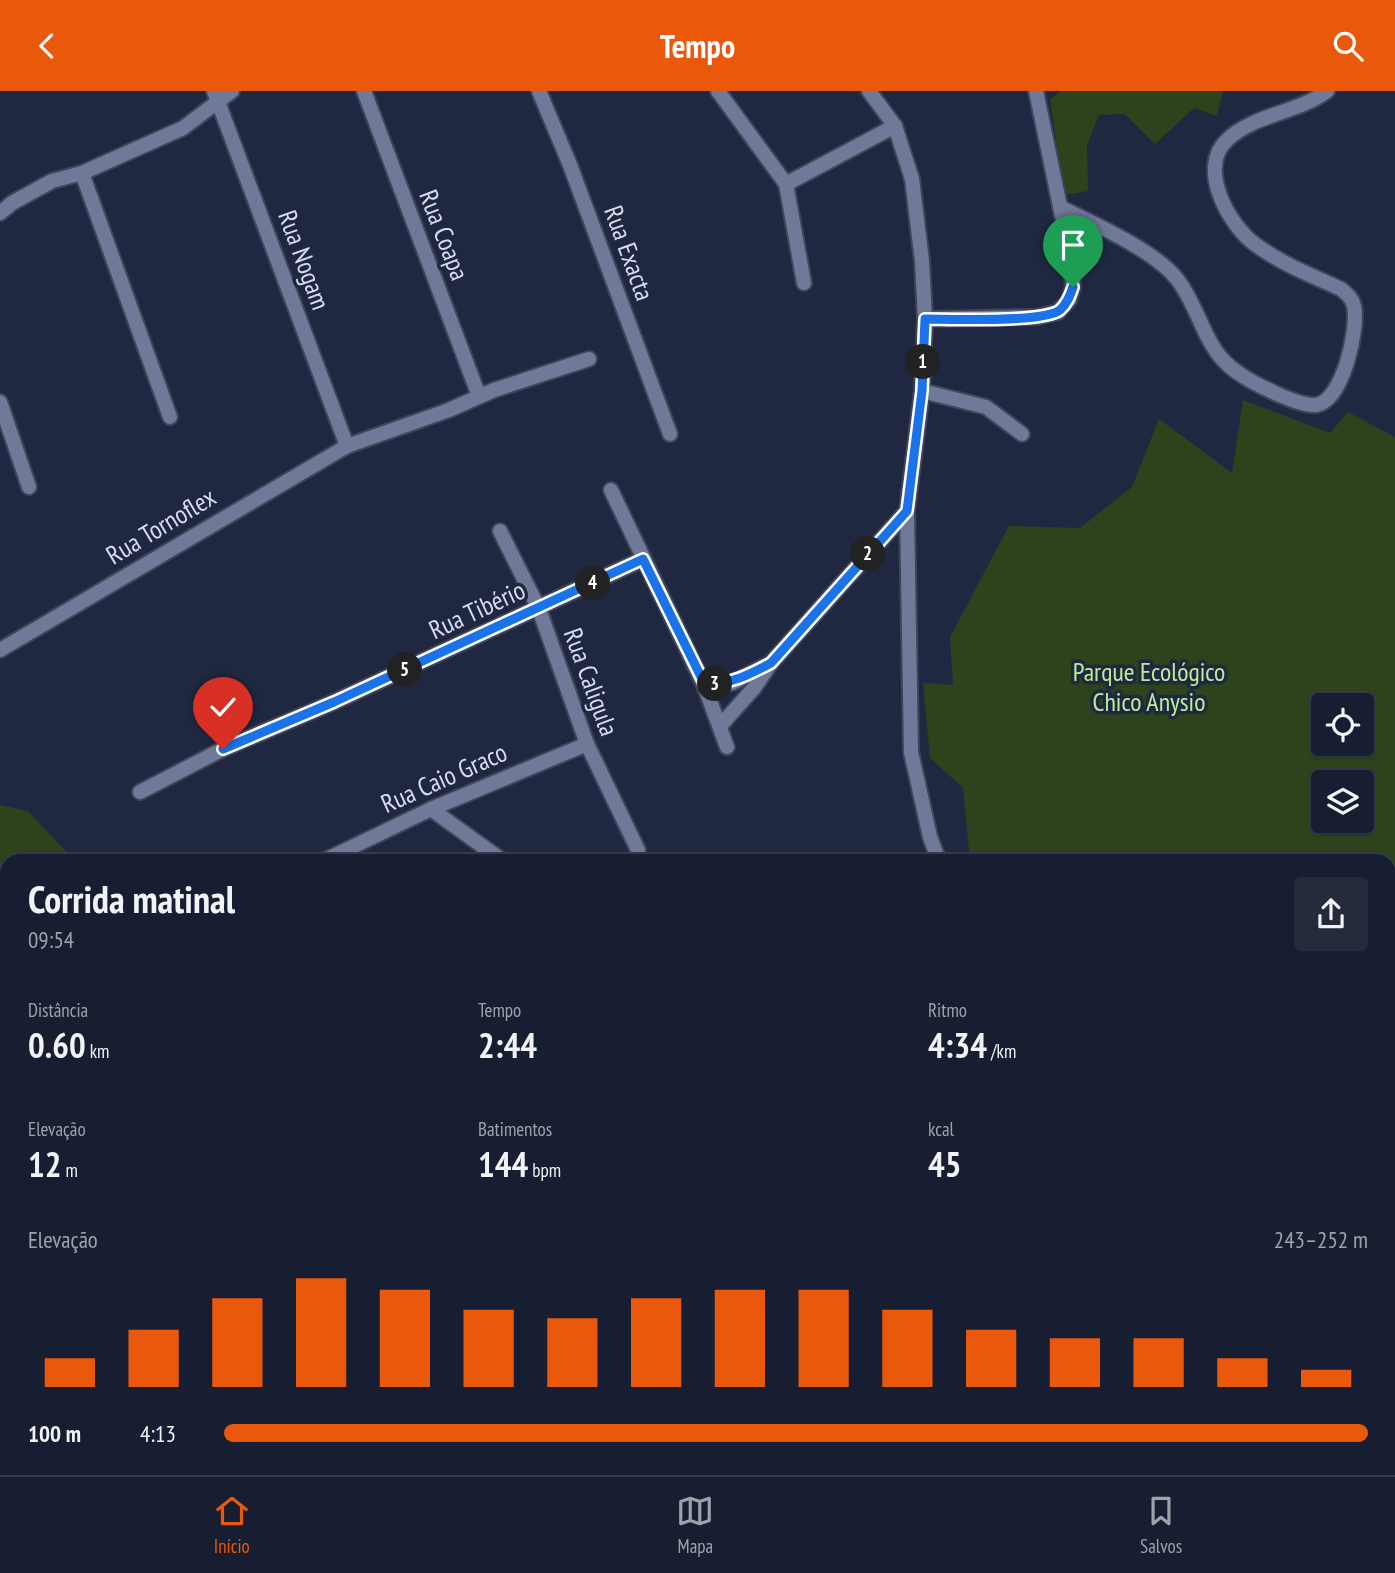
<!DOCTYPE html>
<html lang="pt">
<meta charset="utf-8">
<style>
:root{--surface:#181e31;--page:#252b3d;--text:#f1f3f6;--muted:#9fa2ab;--line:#363c4d;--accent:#ea580c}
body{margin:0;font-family:"PT Sans Narrow",sans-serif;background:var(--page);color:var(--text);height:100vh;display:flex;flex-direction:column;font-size:26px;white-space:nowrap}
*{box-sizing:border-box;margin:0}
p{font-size:23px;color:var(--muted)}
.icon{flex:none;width:38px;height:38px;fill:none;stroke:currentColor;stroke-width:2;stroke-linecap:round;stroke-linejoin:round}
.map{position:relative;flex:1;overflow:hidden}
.details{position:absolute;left:0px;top:763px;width:1396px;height:621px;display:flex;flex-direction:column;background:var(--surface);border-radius:21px 21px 0 0;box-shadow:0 2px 5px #0004,0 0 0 2px var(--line)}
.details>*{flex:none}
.buttons{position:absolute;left:1311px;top:602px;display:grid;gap:14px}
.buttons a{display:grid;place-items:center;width:63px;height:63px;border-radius:7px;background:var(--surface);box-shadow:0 2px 5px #0004,0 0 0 2px var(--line);font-size:35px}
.pin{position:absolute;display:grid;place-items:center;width:60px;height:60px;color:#fff;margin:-72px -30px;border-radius:50% 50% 50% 0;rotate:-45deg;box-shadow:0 0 7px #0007}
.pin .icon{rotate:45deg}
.km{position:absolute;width:35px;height:35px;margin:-18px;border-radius:50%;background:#222;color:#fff;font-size:19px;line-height:35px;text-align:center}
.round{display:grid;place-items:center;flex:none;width:74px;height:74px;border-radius:7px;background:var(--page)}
.overview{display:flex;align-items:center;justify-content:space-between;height:119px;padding:0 28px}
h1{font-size:38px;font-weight:700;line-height:52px}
.metrics{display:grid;grid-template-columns:repeat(3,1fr);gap:10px;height:119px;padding:7px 28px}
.metrics div{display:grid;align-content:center}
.metrics b{font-size:35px;font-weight:700}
.metrics small{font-size:19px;font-weight:400}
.metrics p{font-size:19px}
.chart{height:196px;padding:14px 28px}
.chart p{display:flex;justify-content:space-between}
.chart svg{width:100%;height:126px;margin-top:7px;stroke:var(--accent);stroke-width:6}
ul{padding:0 28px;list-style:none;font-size:23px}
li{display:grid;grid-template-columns:112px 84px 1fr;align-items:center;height:52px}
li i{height:18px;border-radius:9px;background:var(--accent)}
header{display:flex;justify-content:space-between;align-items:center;height:91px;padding:0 28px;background:var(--accent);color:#fff;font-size:32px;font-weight:700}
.dock{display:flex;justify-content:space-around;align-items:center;height:98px;border-top:2px solid var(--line);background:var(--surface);font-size:19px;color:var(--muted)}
.dock a{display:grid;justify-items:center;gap:4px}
.dock .active{color:var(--accent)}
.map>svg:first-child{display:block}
.green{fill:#2e431b;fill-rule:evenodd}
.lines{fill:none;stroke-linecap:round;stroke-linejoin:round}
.minor-casing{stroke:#40455b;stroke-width:18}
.minor{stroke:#707a98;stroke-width:14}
.route-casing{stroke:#fff;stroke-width:14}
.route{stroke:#1a73e8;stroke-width:9}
.labels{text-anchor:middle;stroke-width:7;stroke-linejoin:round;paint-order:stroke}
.street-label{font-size:26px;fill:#d8ddee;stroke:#202841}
.park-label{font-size:26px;fill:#bcec97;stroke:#202841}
</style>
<header><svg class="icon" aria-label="back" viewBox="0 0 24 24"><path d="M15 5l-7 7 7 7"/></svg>Tempo<svg class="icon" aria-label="search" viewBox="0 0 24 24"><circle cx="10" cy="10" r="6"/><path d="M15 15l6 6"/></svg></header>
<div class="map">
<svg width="1395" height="1384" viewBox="0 0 1395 1384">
<rect width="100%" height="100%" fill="#202841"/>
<g class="green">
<path d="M1061 0H1223L1217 25 1194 17 1155 53 1125 23 1099 24 1087 54 1088 100 1064 104 1050 8Z"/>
<path d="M1243 309 1330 342 1348 321 1395 346V973L1390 979V770H970L963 697 930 667 923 592 953 594 950 546 1009 435 1080 437 1132 396 1159 328 1232 382ZM1323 614H1362V653H1323ZM1323 691H1362V730H1323Z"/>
<path d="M0 714 28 720 75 770H7V913H0Z"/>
<path d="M1390 1142 1395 1146V1253H1390Z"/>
<path d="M594 1377H975L970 1384H590Z"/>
</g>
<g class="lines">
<g class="minor-casing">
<g id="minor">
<path d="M214 0 347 355"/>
<path d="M364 0 479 305"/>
<path d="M539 0 570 74 670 343"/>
<path d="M718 0 786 93 804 192"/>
<path d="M869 0 895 35 912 88 922 170 925 228 922 300 907 420 911 661 930 746 939 770"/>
<path d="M82 82 170 326"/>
<path d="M786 93 895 35"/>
<path d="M1060 116C1094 133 1154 159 1177 188 1197 213 1203 249 1225 271 1239 285 1258 294 1275 302 1286 307 1304 315 1316 314 1343 310 1359 237 1354 215 1352 207 1347 203 1341 198 1313 185 1282 173 1256 154 1229 135 1197 77 1227 49 1254 23 1298 22 1327 0"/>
<path d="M0 122 12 112 52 90 82 82 183 37 232 0"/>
<path d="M925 228 1037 226 1058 221 1069 209 1073 196 1071 168 1036 0"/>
<path d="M922 300 986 316 1022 343"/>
<path d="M0 311 29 396"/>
<path d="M611 399 704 594 727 656"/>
<path d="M500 440 539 518 587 653 638 759"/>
<path d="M0 559 347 355 449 319 494 299 589 268"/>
<path d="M704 594 732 592 767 574"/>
<path d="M720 635 754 597 771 572 907 420"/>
<path d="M140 701 223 658 334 611 643 468"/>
<path d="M431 718 503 770"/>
<path d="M323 770 431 718 587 653"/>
<path d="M0 1029 7 1027"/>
<path d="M0 1153 7 1150"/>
<path d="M1390 1291 1395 1290"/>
<path d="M0 1299 7 1297"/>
<path d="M1390 1302 1395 1307"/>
<path d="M375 1377 376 1384"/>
<path d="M955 1377 961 1384"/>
<path d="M224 1384 235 1377"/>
<path d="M510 1384 512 1377"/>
<path d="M1048 1384 1052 1377"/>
<path d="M1141 1384 1143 1377"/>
</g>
</g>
<use href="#minor" class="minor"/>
</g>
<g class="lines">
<g class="route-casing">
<path id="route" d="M223 658 334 611 643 468 705 594C732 592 747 585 771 572L907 420 922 300 925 228C949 228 1044 232 1060 219 1067 213 1070 205 1073 196"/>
</g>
<use href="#route" class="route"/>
</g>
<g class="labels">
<g class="street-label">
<text transform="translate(444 144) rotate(69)" y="9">Rua Coapa</text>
<text transform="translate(629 162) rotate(70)" y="9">Rua Exacta</text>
<text transform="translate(304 169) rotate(70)" y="9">Rua Nogam</text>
<text transform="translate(161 435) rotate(-31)" y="9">Rua Tornoflex</text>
<text transform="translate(477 519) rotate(-25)" y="9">Rua Tibério</text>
<text transform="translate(591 591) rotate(70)" y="9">Rua Caligula</text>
<text transform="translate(444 687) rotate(-24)" y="9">Rua Caio Graco</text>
</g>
<g class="park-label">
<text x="1149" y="590">Parque Ecológico<tspan x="1149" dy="30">Chico Anysio</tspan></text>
</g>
</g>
</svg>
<div class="buttons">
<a><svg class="icon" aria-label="locate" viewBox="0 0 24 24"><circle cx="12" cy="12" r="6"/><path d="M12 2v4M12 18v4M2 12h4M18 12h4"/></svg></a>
<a><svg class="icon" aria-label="layers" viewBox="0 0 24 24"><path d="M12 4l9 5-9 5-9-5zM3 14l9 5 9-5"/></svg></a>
</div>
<div class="pin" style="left:1073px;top:196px;background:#1e9e55"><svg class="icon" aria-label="arrive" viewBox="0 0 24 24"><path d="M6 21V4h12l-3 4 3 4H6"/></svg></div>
<div class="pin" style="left:223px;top:658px;background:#d93025"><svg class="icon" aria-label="check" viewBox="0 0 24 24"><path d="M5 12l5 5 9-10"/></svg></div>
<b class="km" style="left:923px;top:271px">1</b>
<b class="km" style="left:868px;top:463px">2</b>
<b class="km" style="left:715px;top:593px">3</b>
<b class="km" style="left:593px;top:492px">4</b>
<b class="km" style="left:405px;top:579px">5</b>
<section class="details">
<div class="overview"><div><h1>Corrida matinal</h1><p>09:54</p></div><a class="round"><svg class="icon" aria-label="share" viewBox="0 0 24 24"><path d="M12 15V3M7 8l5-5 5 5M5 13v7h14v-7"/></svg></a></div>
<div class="metrics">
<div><p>Distância</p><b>0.60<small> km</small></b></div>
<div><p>Tempo</p><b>2:44</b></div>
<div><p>Ritmo</p><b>4:34<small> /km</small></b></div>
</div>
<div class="metrics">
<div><p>Elevação</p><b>12<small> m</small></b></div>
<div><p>Batimentos</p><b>144<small> bpm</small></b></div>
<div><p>kcal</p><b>45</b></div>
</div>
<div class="chart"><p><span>Elevação</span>243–252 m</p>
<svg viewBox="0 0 160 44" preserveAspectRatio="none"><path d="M5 44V34M15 44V24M25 44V13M35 44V6M45 44V10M55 44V17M65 44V20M75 44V13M85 44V10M95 44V10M105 44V17M115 44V24M125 44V27M135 44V27M145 44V34M155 44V38"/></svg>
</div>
<ul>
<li><b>100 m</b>4:13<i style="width:100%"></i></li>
</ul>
</section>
</div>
<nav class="dock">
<a class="active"><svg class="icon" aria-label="home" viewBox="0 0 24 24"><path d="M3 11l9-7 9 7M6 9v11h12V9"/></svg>Início</a>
<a><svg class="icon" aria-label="map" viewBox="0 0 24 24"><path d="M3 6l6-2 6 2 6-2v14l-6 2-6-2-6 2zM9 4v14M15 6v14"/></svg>Mapa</a>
<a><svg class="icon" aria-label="saved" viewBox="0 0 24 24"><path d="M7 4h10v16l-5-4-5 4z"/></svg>Salvos</a>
</nav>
